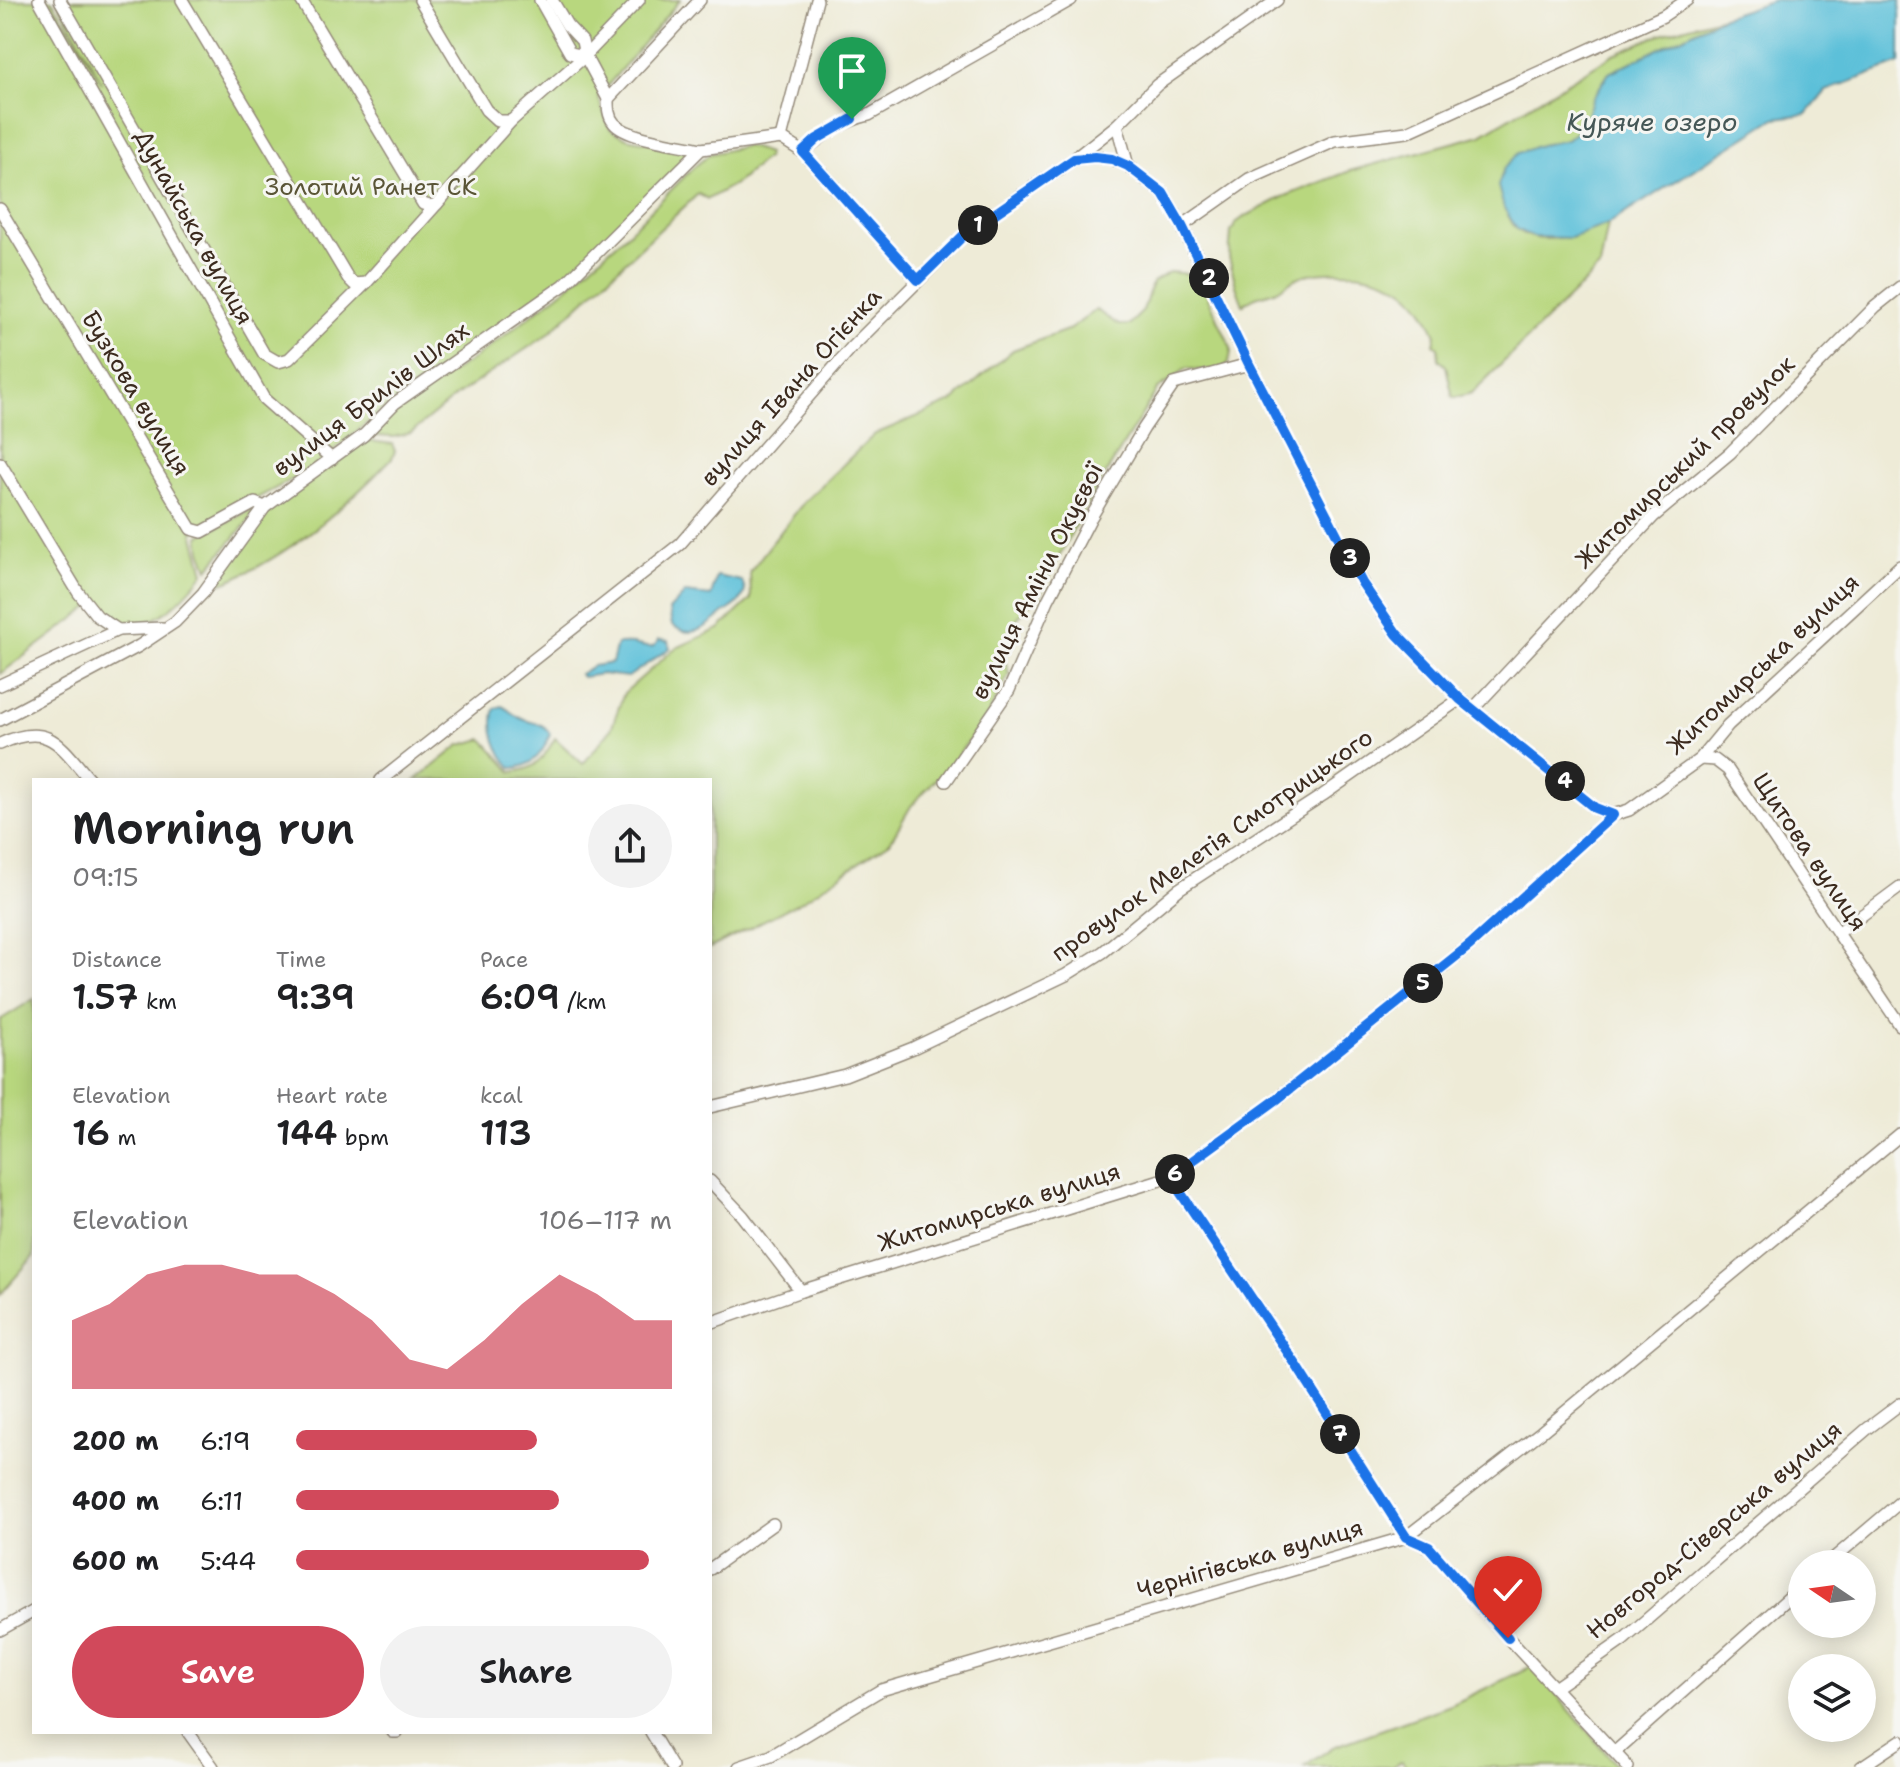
<!DOCTYPE html>
<meta charset="utf-8">
<style>
:root{--surface:#fff;--page:#f2f2f2;--text:#202124;--muted:#757577;--accent:#d1495b}
body{margin:0;font-family:"Shantell Sans",sans-serif;background:var(--page);color:var(--text);height:100vh;display:flex;flex-direction:column;font-size:30px;white-space:nowrap}
*{box-sizing:border-box;margin:0}
p{font-size:26px;color:var(--muted)}
.icon{flex:none;width:44px;height:44px;fill:none;stroke:currentColor;stroke-width:2;stroke-linecap:round;stroke-linejoin:round}
.map{position:relative;flex:1;overflow:hidden}
.side{position:absolute;left:32px;top:778px;width:680px;height:956px;display:flex;flex-direction:column;background:var(--surface);border-radius:0px;box-shadow:0 4px 20px #0003}
.side>*{flex:none}
.needle{width:52px;rotate:283deg}
.tools{position:absolute;left:1788px;top:1550px;display:grid;gap:16px}
.tools a{display:grid;place-items:center;width:88px;height:88px;border-radius:50%;background:var(--surface);box-shadow:0 4px 20px #0003;font-size:40px}
.pin{position:absolute;display:grid;place-items:center;width:68px;height:68px;color:#fff;margin:-82px -34px;border-radius:50% 50% 50% 0;rotate:-45deg;box-shadow:0 0 8px #0007}
.pin .icon{rotate:45deg}
.km{position:absolute;width:40px;height:40px;margin:-20px;border-radius:50%;background:#222;color:#fff;font-size:22px;line-height:40px;text-align:center}
.round{display:grid;place-items:center;flex:none;width:84px;height:84px;border-radius:42px;background:var(--page)}
.headline{display:flex;align-items:center;justify-content:space-between;height:136px;padding:0 40px}
h1{font-size:44px;font-weight:600;line-height:60px}
.figures{display:grid;grid-template-columns:repeat(3,1fr);gap:12px;height:136px;padding:8px 40px}
.figures div{display:grid;align-content:center}
.figures b{font-size:34px;font-weight:600}
.figures small{font-size:22px;font-weight:400}
.figures p{font-size:22px}
.chart{height:224px;padding:16px 40px}
.chart p{display:flex;justify-content:space-between}
.chart svg{width:100%;height:144px;margin-top:8px;fill:var(--accent);opacity:.7}
.cta{display:flex;gap:16px;margin-top:auto;padding:16px 40px}
.cta a{flex:1;height:92px;border-radius:48px;background:var(--accent);color:#fff;font-size:32px;font-weight:600;line-height:92px;text-align:center}
.cta a+a{background:var(--page);color:var(--text)}
ul{padding:0 40px;list-style:none;font-size:26px}
li{display:grid;grid-template-columns:128px 96px 1fr;align-items:center;height:60px}
li i{height:20px;border-radius:10px;background:var(--accent)}
.map>svg:first-child{display:block}
.green{fill:#b8d77e;stroke:#7a804e;stroke-width:2}
.water{fill:#5bc0d9;stroke:#4b757c;stroke-width:2}
.lines{fill:none;stroke-linecap:round;stroke-linejoin:round}
.minor-casing{stroke:#948a7a;stroke-width:14}
.minor{stroke:#fff;stroke-width:11}
.route-casing{stroke:#fff;stroke-width:16}
.route{stroke:#1a73e8;stroke-width:10}
.labels{text-anchor:middle;stroke-width:6;stroke-linejoin:round;paint-order:stroke}
.park-label{font-size:24px;fill:#5a5536;stroke:#f6f6f2}
.street-label{font-size:24px;fill:#3b2a1e;stroke:#f6f6f2}
.water-label{font-size:26px;font-style:italic;fill:#455756;stroke:#f6f6f2}
</style>
<div class="map">
<svg width="1900" height="1767" viewBox="0 0 1900 1767">
<rect width="100%" height="100%" fill="#f6f6f2"/>
<filter id="ink" filterUnits="userSpaceOnUse"><feTurbulence type="fractalNoise" baseFrequency=".0125" numOctaves="2"/><feDisplacementMap in="SourceGraphic" scale="16" xChannelSelector="R" yChannelSelector="G"/><feConvolveMatrix kernelMatrix="1 2 1 2 8 2 1 2 1" color-interpolation-filters="sRGB"/></filter>
<filter id="wash" filterUnits="userSpaceOnUse"><feTurbulence type="fractalNoise" baseFrequency=".006" numOctaves="4" result="noise"/><feDisplacementMap in="SourceGraphic" scale="32" xChannelSelector="R" yChannelSelector="G"/><feGaussianBlur stdDeviation="1.8" result="paint"/><feColorMatrix in="noise" values="0 0 0 0 0 0 0 0 0 0 0 0 0 0 0 0 0 1.4 0 .05"/><feComposite in="paint" operator="in"/></filter>
<g filter="url(#wash)">
<rect width="100%" height="100%" fill="#eeebd7"/>
<g class="green">
<path d="M0 0H52L102 83 57 0H680L598 97 610 129 627 138 684 149 686 155 681 164 560 284 380 412 312 469 193 532 204 573C176 608 137 650 94 604L0 674Z"/>
<path d="M1723 17 1609 73 1593 98 1583 126 1567 140 1541 145 1504 208C1508 214 1512 225 1517 229 1540 250 1584 233 1608 224L1600 267 1472 393 1453 398 1446 366 1439 359 1438 347 1434 344 1436 335C1429 319 1422 305 1408 293 1383 272 1336 268 1305 275 1295 277 1286 285 1277 290 1266 295 1253 295 1243 305L1236 286 1229 257 1231 232 1236 223 1244 217 1283 197 1350 171 1481 135 1614 54 1661 34Z"/>
<path d="M746 146 768 153 767 157 738 182 708 199 698 194 547 335 456 396 411 433 393 437 374 436 372 433 394 408 475 358 564 290 628 233 695 166 710 154Z"/>
<path d="M1169 272 1189 274 1204 288 1231 348C1231 378 1209 372 1187 368L1157 390 1080 516 1041 592 1014 622 1002 653 1009 674 988 715 954 760 911 806 890 842 802 901 710 948V780H416L460 745 483 739 512 772C537 770 543 759 555 738L583 764 611 729 624 693 674 649 719 629 751 599 750 572 761 557 804 502 875 434 952 402 1013 350 1070 329 1096 310 1119 325H1129L1143 311 1152 283Z"/>
<path d="M362 440 392 444 395 451 392 458C348 505 283 561 222 583L219 579 271 507Z"/>
<path d="M256 507 251 518 208 569 201 551 199 536Z"/>
<path d="M34 999V1256L0 1295V1020Z"/>
<path d="M1532 1666 1618 1767H1406L1402 1761 1392 1767H1304L1333 1747 1451 1705Z"/>
</g>
<g class="water">
<path d="M1774 0H1900V63L1826 91 1807 114 1775 118 1608 224 1571 238 1533 237 1517 229 1504 208 1498 186 1504 168 1518 153 1541 145 1567 140 1583 126 1593 98 1609 73 1723 17Z"/>
<path d="M717 576 742 581 745 590C742 603 734 606 724 613 707 626 693 641 672 625L669 610 685 593 711 596Z"/>
<path d="M659 640 668 641 670 648 628 677 602 674 582 677 580 674 593 666 612 663 617 644C623 644 631 643 637 645 648 647 652 651 659 640Z"/>
<path d="M502 706C508 709 514 715 520 718 533 725 542 720 550 734 544 752 532 768 512 768 497 752 489 729 495 708Z"/>
</g>
</g>
<g filter="url(#ink)">
<g class="lines">
<g class="minor-casing">
<g id="minor">
<path d="M39 0 264 399 332 459"/>
<path d="M60 0 264 354 278 362 289 359 367 282 511 121 585 56 639 0"/>
<path d="M182 0 348 278 354 284 366 283"/>
<path d="M301 0 423 204 429 206 437 204"/>
<path d="M420 0 486 110 498 121H511"/>
<path d="M540 0 570 53 585 56"/>
<path d="M552 0 567 25 582 41 585 56 608 99 700 0"/>
<path d="M608 99C608 107 608 116 614 123 627 139 681 144 701 149"/>
<path d="M1117 125 1128 166"/>
<path d="M781 138 803 152 918 280"/>
<path d="M781 138 817 0"/>
<path d="M803 152C822 135 844 121 869 115L1071 0"/>
<path d="M1075 159 1095 157 1112 159 1128 166 1163 193 1182 226 1249 364 1362 583 1397 634 1460 699 1595 808 1613 815"/>
<path d="M0 209 191 529 202 532 255 503 265 507"/>
<path d="M1182 226 1249 179 1335 141 1407 132 1663 16 1687 0"/>
<path d="M0 463 78 592 97 616 118 630"/>
<path d="M0 685 118 630 162 628"/>
<path d="M1473 709 1654 516 1730 453 1875 307 1900 287"/>
<path d="M0 720 139 646 175 622 203 593 265 507 364 435 395 403 564 285 701 149 781 138"/>
<path d="M0 744C49 721 60 745 90 780"/>
<path d="M1700 759 1715 760 1728 770 1900 1025"/>
<path d="M381 780 680 544 851 348 965 234 1074 159 1117 125 1157 85 1277 0"/>
<path d="M946 781 1009 690 1048 600 1090 519 1144 428 1174 384 1249 364"/>
<path d="M1838 933 1900 887"/>
<path d="M710 1107 845 1075 913 1048 1066 975 1103 952 1179 889 1323 795 1460 699"/>
<path d="M1170 1177 1297 1366 1406 1537 1429 1547 1508 1638 1628 1767"/>
<path d="M710 1181 743 1216 801 1291"/>
<path d="M710 1323 801 1291 1170 1177 1276 1100 1470 945 1613 815 1629 810 1700 759 1728 725 1900 566"/>
<path d="M1827 1564 1900 1502"/>
<path d="M710 1569 773 1524"/>
<path d="M0 1630 34 1611"/>
<path d="M1556 1687 1623 1640 1867 1429 1900 1404"/>
<path d="M188 1732 213 1767"/>
<path d="M393 1732H397"/>
<path d="M651 1732 672 1767"/>
<path d="M1616 1751 1802 1586"/>
<path d="M739 1767 771 1756 881 1690 1406 1537 1541 1432 1900 1135"/>
<path d="M1861 1767 1900 1741"/>
</g>
</g>
<use href="#minor" class="minor"/>
</g>
</g>
<g class="lines" filter="url(#ink)">
<g class="route-casing">
<path id="route" d="M852 119 817 139 803 152 918 280 965 234 1074 159 1095 157 1112 159 1128 166 1163 193 1182 226 1249 364 1362 583 1397 634 1460 699 1595 808 1613 815 1470 945 1276 1100 1170 1177 1297 1366 1406 1537 1429 1547 1508 1638"/>
</g>
<use href="#route" class="route"/>
</g>
<g class="labels">
<g class="park-label">
<text x="371" y="195">Золотий Ранет СК</text>
</g>
<g class="street-label">
<text transform="translate(194 227) rotate(61)" y="8">Дунайська вулиця</text>
<text transform="translate(791 387) rotate(-48)" y="8">вулиця Івана Огієнка</text>
<text transform="translate(136 393) rotate(59)" y="8">Бузкова вулиця</text>
<text transform="translate(371 399) rotate(-37)" y="8">вулиця Брилів Шлях</text>
<text transform="translate(1685 462) rotate(-44)" y="8">Житомирський провулок</text>
<text transform="translate(1037 581) rotate(-63)" y="8">вулиця Аміни Окуєвої</text>
<text transform="translate(1763 664) rotate(-43)" y="8">Житомирська вулиця</text>
<text transform="translate(1212 845) rotate(-35)" y="8">провулок Мелетія Смотрицького</text>
<text transform="translate(1810 852) rotate(56)" y="8">Щитова вулиця</text>
<text transform="translate(999 1207) rotate(-17)" y="8">Житомирська вулиця</text>
<text transform="translate(1714 1530) rotate(-40)" y="8">Новгород-Сіверська вулиця</text>
<text transform="translate(1250 1559) rotate(-16)" y="8">Чернігівська вулиця</text>
</g>
<g class="water-label">
<text x="1652" y="131">Куряче озеро</text>
</g>
</g>
</svg>
<div class="tools">
<a><svg class="needle" viewBox="-14 -14 28 28"><path d="M0-13l5 13h-10z" fill="#e53935"/><path d="M0 13l5-13h-10z" fill="#757577"/></svg></a>
<a><svg class="icon" aria-label="layers" viewBox="0 0 24 24"><path d="M12 4l9 5-9 5-9-5zM3 14l9 5 9-5"/></svg></a>
</div>
<div class="pin" style="left:852px;top:119px;background:#1e9e55"><svg class="icon" aria-label="arrive" viewBox="0 0 24 24"><path d="M6 21V4h12l-3 4 3 4H6"/></svg></div>
<div class="pin" style="left:1508px;top:1638px;background:#d93025"><svg class="icon" aria-label="check" viewBox="0 0 24 24"><path d="M5 12l5 5 9-10"/></svg></div>
<b class="km" style="left:978px;top:225px">1</b>
<b class="km" style="left:1209px;top:278px">2</b>
<b class="km" style="left:1350px;top:558px">3</b>
<b class="km" style="left:1565px;top:781px">4</b>
<b class="km" style="left:1423px;top:983px">5</b>
<b class="km" style="left:1175px;top:1174px">6</b>
<b class="km" style="left:1340px;top:1434px">7</b>
<section class="side">
<div class="headline"><div><h1>Morning run</h1><p>09:15</p></div><a class="round"><svg class="icon" aria-label="share" viewBox="0 0 24 24"><path d="M12 15V3M7 8l5-5 5 5M5 13v7h14v-7"/></svg></a></div>
<div class="figures">
<div><p>Distance</p><b>1.57<small> km</small></b></div>
<div><p>Time</p><b>9:39</b></div>
<div><p>Pace</p><b>6:09<small> /km</small></b></div>
</div>
<div class="figures">
<div><p>Elevation</p><b>16<small> m</small></b></div>
<div><p>Heart rate</p><b>144<small> bpm</small></b></div>
<div><p>kcal</p><b>113</b></div>
</div>
<div class="chart"><p><span>Elevation</span>106–117 m</p>
<svg viewBox="0 0 160 44" preserveAspectRatio="none"><path d="M0 44V23L10 18L20 9L30 6L40 6L50 9L60 9L70 15L80 23L90 35L100 38L110 29L120 18L130 9L140 15L150 23L160 23V44z"/></svg>
</div>
<ul>
<li><b>200 m</b>6:19<i style="width:64%"></i></li>
<li><b>400 m</b>6:11<i style="width:70%"></i></li>
<li><b>600 m</b>5:44<i style="width:94%"></i></li>
</ul>
<div class="cta"><a>Save</a><a>Share</a></div>
</section>
</div>
